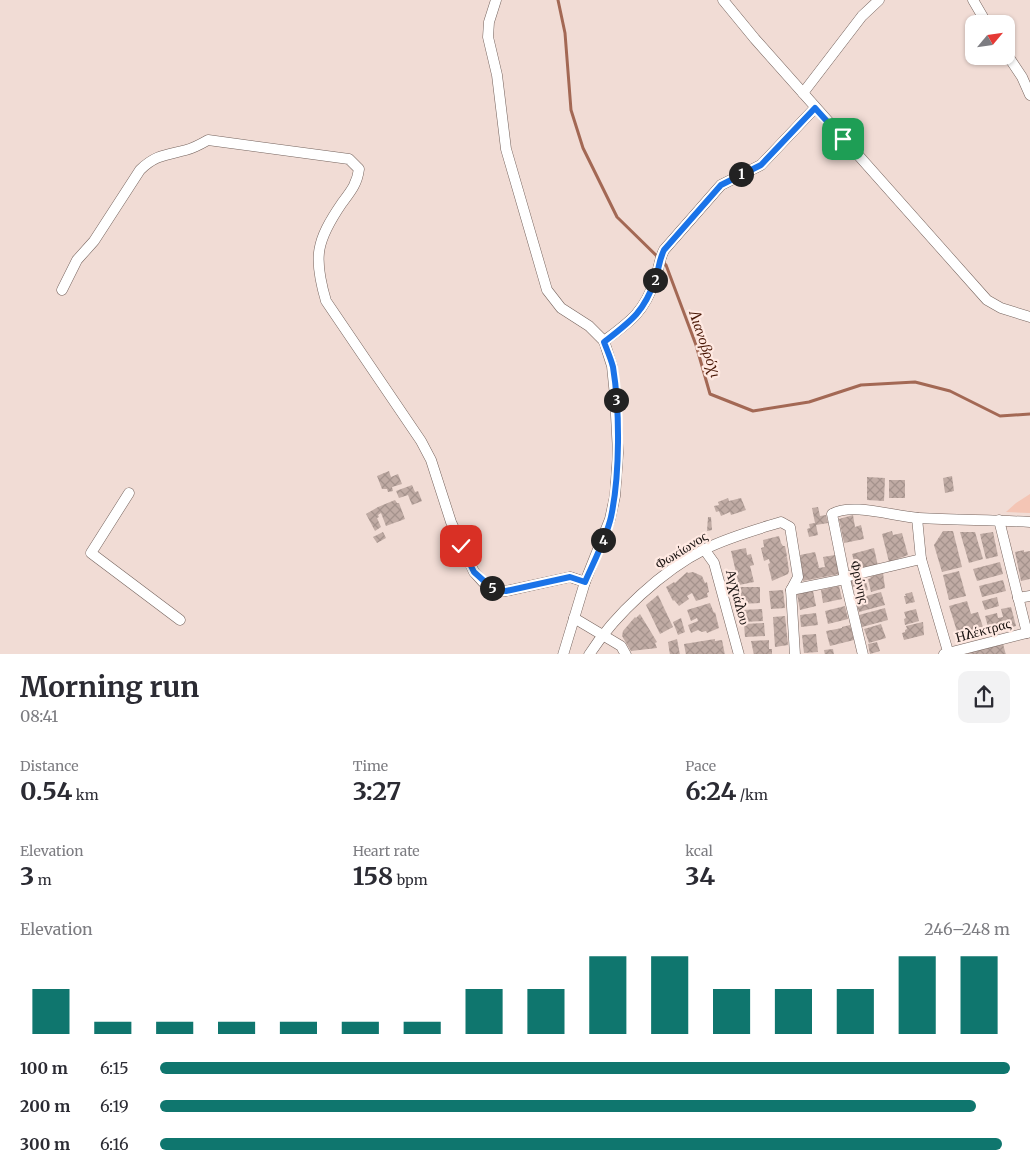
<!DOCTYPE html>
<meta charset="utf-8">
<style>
:root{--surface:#fff;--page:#f2f2f3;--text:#2b2b33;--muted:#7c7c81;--accent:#0f766e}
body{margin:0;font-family:Merriweather,serif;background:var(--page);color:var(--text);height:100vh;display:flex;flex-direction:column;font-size:19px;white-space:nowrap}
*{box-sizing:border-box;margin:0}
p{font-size:16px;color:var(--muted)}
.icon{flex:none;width:28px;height:28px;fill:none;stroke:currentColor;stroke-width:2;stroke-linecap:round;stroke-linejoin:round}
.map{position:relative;height:654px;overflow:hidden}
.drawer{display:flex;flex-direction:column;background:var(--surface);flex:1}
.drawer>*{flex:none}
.needle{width:32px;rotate:61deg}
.controls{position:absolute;left:965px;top:15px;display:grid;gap:10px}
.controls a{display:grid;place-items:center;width:50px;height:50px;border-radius:10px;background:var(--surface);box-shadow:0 1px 4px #0004;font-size:25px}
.pin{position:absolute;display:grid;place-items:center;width:42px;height:42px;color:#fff;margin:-21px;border-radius:10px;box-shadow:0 2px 8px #0006}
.km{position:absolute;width:25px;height:25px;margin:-12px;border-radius:50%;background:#222;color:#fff;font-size:14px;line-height:25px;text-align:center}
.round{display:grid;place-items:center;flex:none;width:52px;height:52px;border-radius:10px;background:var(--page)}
.head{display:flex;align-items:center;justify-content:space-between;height:85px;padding:0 20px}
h1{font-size:28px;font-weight:700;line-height:38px}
.metrics{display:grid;grid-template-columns:repeat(3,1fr);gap:8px;height:85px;padding:5px 20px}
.metrics div{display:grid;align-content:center}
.metrics b{font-size:25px;font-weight:700}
.metrics small{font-size:14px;font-weight:400}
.metrics p{font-size:14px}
.chart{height:140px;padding:10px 20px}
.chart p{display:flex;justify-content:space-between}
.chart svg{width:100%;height:90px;margin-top:5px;stroke:var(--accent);stroke-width:6}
ul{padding:0 20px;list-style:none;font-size:16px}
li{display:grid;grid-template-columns:80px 60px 1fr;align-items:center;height:38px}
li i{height:12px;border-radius:6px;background:var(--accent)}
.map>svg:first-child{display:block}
.park{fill:#f4c5b5}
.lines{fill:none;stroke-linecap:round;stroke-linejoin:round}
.stream{stroke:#a36854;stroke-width:3}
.building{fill:url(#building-cross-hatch)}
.minor-casing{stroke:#75635d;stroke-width:11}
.minor{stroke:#fff;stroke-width:10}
.route-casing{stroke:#fff;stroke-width:10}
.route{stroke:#1a73e8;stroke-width:6}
.labels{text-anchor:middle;stroke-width:4.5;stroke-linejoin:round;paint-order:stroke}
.street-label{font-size:14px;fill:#1a1311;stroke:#ffe9e2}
.water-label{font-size:15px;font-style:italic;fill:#491604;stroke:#ffe9e2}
</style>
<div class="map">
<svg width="1030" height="655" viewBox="0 0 1030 655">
<defs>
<pattern id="building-cross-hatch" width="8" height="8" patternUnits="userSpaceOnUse" patternTransform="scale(1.25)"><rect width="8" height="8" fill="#c0aba4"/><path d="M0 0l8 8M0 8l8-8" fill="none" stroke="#a4928c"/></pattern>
</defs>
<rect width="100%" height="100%" fill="#f1dcd5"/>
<path class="park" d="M1030 494V513L1006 512 1016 503Z"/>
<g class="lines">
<path class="stream" d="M558 0 565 33 571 110 583 148 617 217 666 265 696 345 710 394 753 411 809 402 861 385 915 382 950 391 1000 416 1030 414"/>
</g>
<g class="building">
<path d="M389 471 391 477 398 474 402 484 392 487 393 491 388 492 387 489H382L377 476Z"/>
<path d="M952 476 954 491 945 493 943 478Z"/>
<path d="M867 477 885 478 884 501 867 500Z"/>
<rect x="889" y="480" width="16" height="18"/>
<path d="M412 485 415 492 418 491 422 501 412 505 408 495 399 498 396 491Z"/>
<path d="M728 498 729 501 741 498 746 510 731 515 730 512 721 516 719 511 716 512 714 506 719 505 718 502Z"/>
<path d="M395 500 397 503H399L405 519 386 526 381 513 378 515 379 517 377 518 381 527 375 531 366 514 378 507Z"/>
<path d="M818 507 820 516 826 515 828 523 816 525 818 535 809 537 807 529 810 528 809 524 815 523 812 508Z"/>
<path d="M853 515 855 527 861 525 864 539 844 543 839 519Z"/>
<path d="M708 517H711L712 530 707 531Z"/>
<path d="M892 531 893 535 902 533 908 555 889 562 882 534Z"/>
<path d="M943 531H953L962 567 942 572 934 545Z"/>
<path d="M383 532 386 538 377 543 373 537Z"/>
<path d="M960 532H975L983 559 969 563Z"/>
<path d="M993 532 998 556 986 559 980 534Z"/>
<path d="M779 536 781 543 783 546H785L787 556 785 558 787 557 789 571 788 574 772 581 768 564 770 563 769 559 764 561 761 548 764 547 763 540Z"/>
<path d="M746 548 747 555 751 554 754 565 750 566 754 582 739 585 731 551Z"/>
<path d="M874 548 878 566 862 570 861 567 856 569 852 554Z"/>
<path d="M1024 550V552L1030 551V579L1021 581 1015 552Z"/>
<path d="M815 552 819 567 818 568 825 567 823 557 835 555 839 574 803 581 800 555Z"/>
<path d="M1000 562 1003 574 977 581 973 569Z"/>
<path d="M959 571 966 596 949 600 943 575Z"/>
<path d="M687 572 688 573 693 572 702 576 705 583 707 582 709 592 707 593 708 597 696 601 692 593 687 596 689 599 679 606 674 600 673 601 666 587 674 582 675 583Z"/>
<path d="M883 573 885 588 871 592 868 579 871 578 870 577Z"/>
<path d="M864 574 868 590 861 592 860 588 856 589V586L851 587 848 579Z"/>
<path d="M1003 580 1006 591 982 597 979 586Z"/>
<path d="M839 586 842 599 823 603 821 590Z"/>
<path d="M739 587H760V603L741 604Z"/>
<path d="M783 590 785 608 771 609 769 591Z"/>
<path d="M813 591 816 606 800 610 797 594Z"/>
<path d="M881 592 885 605 859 612 855 599Z"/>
<path d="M912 592 915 602 906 604 904 596H906L905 594Z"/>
<path d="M658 595 673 627 660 634 646 605Z"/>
<path d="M997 597 999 606 985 610 982 601Z"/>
<path d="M967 601 971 614 978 612 985 633 960 641 949 606Z"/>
<path d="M710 603 714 613 715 612 719 628 707 633 706 631 702 632 698 630 691 633 688 625 698 621 697 618 691 621 687 610Z"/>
<path d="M845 606 848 619 828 624 825 611Z"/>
<path d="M1011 607 1016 626 990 634 985 616 997 613 998 618 1003 617 1001 609Z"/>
<path d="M885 608 888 620 862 627 859 615Z"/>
<path d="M762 609 763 621 743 622 742 610Z"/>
<path d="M916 609 919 621 905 625 904 619 906 618 904 612Z"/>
<path d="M816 613 818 625 801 627 800 615Z"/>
<path d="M640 614 657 642 655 643 657 648 631 651 622 636 623 631 635 617 636 618Z"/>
<path d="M785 616 788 645 775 647 773 617Z"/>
<path d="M681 618 685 632 678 635 673 622Z"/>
<path d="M923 622 924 635 904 640 902 633 905 632V630L907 629 906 626Z"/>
<path d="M764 623 765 636 745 637 744 624Z"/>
<path d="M881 624 886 638 869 643 864 629Z"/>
<path d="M850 625 854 640 830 646 826 631 842 628V627Z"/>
<path d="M816 634 818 652 804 653 802 635Z"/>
<path d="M677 639 680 655H670L668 642Z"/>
<path d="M715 639V641L722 640 725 655H686L684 644Z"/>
<path d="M769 640V649H772V655H754L751 641Z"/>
<path d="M1002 640 1006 655H968L967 650Z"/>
<path d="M877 642 880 651 870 654 868 644Z"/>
<path d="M833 649 834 655H825L824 650Z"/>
</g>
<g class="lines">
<g class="minor-casing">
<g id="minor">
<path d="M496 0 489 22 488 37 497 75 506 149 547 290 561 308 589 326 604 341C631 321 644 312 655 280 659 269 659 260 664 250L721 185 761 165 815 108"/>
<path d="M723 0 755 39 987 300 1001 308 1030 317"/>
<path d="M973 0 987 24"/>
<path d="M1006 53 1022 77 1030 95"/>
<path d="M803 93 862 16 879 0"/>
<path d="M62 290 77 260 94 241 140 170C155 155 166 155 186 150 194 148 201 144 208 140L349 159 359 169C357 184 351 191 342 203 316 241 313 257 326 301L421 441 431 460 451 522 474 572 483 582 494 590 506 591 570 577 585 582"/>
<path d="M129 493 91 553 180 620"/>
<path d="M917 518 921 559 949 655"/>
<path d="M999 520 1027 633"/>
<path d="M704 549 714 563 739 655"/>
<path d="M845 577 921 559"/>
<path d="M791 590 845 579"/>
<path d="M1018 598 1030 596"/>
<path d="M574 618 621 646 626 655"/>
<path d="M944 654 1030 632"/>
<path d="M563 655 585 582 610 519 615 496 618 453 615 396 612 366 604 341"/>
<path d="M589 655C614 615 663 570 705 549 729 537 755 530 781 522L790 527 798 577 791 590 795 655"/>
<path d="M863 655 845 579 832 514C852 502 896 517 919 518 956 520 993 520 1030 522"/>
</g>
</g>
<use href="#minor" class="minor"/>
</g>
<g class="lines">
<g class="route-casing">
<path id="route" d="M461 546 474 572 494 590 506 591 570 577 585 582C594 561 606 539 611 517 620 475 620 410 613 367 611 359 607 350 604 342 631 321 644 312 655 280 659 269 659 260 664 250L721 185 761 165 815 108 843 139"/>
</g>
<use href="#route" class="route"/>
</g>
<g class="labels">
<g class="street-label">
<text transform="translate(681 550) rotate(-32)" y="5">Φωκίωνος</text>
<text transform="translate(860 582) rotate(77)" y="5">Φρύνης</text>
<text transform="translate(738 597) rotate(75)" y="5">Αγχιάλου</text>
<text transform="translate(983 630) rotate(-15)" y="5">Ηλέκτρας</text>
</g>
<g class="water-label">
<text transform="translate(705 344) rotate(71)" y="5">Λιανοβρόχι</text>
</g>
</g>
</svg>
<div class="controls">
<a><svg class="needle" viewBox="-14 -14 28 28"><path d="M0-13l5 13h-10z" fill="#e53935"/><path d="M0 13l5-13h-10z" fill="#7c7c81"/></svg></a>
</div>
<div class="pin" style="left:843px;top:139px;background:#1e9e55"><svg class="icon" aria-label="arrive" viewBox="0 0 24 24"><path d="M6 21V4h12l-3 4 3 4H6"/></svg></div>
<div class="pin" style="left:461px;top:546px;background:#d93025"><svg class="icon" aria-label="check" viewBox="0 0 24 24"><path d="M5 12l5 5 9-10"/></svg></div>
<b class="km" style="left:741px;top:174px">1</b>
<b class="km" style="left:655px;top:280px">2</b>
<b class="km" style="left:616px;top:400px">3</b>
<b class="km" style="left:603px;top:540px">4</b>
<b class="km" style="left:492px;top:588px">5</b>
</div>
<section class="drawer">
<div class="head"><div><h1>Morning run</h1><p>08:41</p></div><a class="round"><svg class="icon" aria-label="share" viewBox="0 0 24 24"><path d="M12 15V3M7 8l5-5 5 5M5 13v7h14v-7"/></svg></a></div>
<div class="metrics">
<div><p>Distance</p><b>0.54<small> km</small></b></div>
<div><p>Time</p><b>3:27</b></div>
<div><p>Pace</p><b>6:24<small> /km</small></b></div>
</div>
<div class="metrics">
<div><p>Elevation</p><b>3<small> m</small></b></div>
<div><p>Heart rate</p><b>158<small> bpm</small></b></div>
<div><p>kcal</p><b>34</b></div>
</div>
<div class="chart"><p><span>Elevation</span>246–248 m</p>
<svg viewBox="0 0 160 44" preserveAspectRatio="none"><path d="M5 44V22M15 44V38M25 44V38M35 44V38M45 44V38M55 44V38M65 44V38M75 44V22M85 44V22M95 44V6M105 44V6M115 44V22M125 44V22M135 44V22M145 44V6M155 44V6"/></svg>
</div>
<ul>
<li><b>100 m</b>6:15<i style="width:100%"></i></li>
<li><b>200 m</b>6:19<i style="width:96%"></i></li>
<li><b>300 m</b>6:16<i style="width:99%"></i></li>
</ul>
</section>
